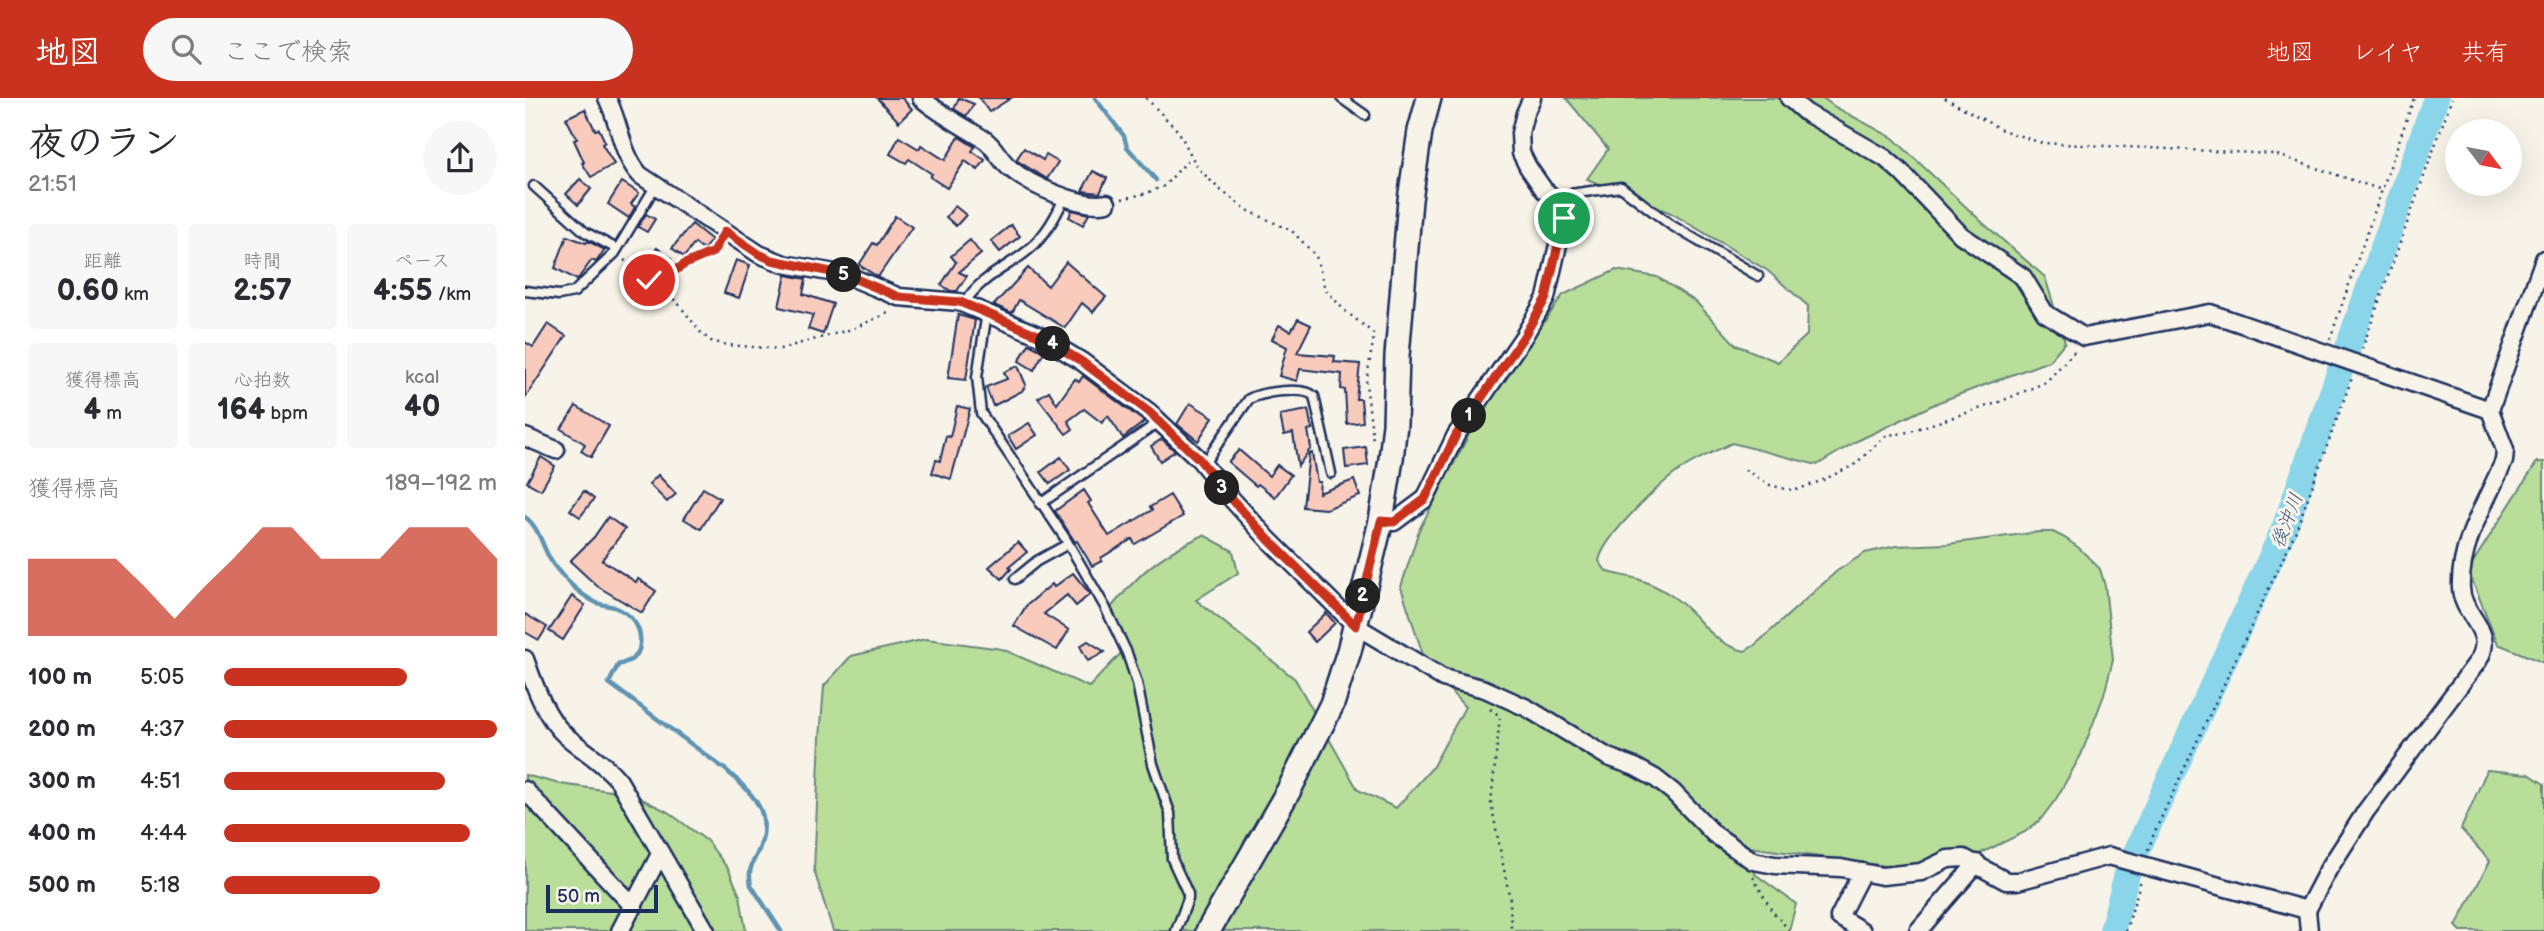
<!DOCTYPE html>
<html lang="ja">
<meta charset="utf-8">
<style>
:root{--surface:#fff;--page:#f7f7f7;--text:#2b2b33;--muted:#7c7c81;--accent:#c8321e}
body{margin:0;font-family:"Balsamiq Sans","Klee One",sans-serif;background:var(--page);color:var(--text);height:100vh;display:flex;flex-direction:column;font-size:26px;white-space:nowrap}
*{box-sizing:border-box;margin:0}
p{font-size:23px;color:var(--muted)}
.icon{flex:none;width:38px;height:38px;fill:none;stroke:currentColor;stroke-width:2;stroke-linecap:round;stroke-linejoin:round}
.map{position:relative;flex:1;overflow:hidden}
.drawer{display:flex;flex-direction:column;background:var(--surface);width:525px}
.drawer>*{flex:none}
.needle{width:46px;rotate:122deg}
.controls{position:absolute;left:1920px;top:21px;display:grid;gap:14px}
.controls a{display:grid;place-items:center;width:77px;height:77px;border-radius:50%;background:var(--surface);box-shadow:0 7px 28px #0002;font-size:35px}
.scale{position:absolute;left:21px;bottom:18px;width:112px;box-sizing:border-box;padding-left:7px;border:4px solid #1b2f5e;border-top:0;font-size:19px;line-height:24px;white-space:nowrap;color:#1b2f5e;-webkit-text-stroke:5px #f7f3e8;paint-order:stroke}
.pin{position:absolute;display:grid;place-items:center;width:60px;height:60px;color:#fff;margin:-30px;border:4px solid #fff;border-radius:50%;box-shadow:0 2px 7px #0007}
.km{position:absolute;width:35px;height:35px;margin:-18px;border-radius:50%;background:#222;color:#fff;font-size:19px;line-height:35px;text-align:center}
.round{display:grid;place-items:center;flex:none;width:74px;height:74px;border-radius:37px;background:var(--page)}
.head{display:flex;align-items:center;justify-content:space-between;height:119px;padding:0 28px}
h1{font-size:38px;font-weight:600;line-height:52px}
.figures{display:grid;grid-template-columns:repeat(3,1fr);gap:10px;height:119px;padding:7px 28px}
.figures div{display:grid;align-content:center;border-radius:7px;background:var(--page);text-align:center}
.figures b{font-size:30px;font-weight:600}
.figures small{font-size:19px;font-weight:400}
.figures p{font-size:19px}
.chart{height:196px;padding:14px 28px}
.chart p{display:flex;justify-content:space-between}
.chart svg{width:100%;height:126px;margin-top:7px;fill:var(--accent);opacity:.7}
ul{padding:0 28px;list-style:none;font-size:23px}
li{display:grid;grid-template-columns:112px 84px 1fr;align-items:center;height:52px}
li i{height:18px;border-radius:9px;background:var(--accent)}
header{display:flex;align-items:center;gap:42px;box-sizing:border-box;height:98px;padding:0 35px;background:var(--accent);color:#fff}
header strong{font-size:33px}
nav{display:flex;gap:38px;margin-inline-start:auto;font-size:24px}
.search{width:490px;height:63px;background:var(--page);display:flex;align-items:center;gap:18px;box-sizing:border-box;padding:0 24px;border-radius:38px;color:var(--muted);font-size:26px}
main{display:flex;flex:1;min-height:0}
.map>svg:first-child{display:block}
.green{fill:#b9de9a;stroke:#6a867c;stroke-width:2}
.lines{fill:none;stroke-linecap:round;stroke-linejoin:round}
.stream{stroke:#5e93b2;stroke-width:4.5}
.river{stroke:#8ad5ea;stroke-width:26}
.building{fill:#f9cbbd;stroke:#1b2f5e;stroke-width:2}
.lane-casing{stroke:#1b2f5e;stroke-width:13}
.street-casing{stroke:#1b2f5e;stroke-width:21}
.secondary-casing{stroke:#1b2f5e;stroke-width:28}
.path{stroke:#1b2f5e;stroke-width:2.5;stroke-dasharray:2 5;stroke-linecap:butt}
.lane{stroke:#f7f3e8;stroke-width:8}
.street{stroke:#f7f3e8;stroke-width:16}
.secondary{stroke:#f7f3e8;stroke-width:23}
.route-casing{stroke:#fff;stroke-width:14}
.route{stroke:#c8321e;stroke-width:9}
.labels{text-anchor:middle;stroke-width:6;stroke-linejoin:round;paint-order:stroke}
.water-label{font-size:19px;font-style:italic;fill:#375881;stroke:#f7f3e8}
</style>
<header>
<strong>地図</strong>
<div class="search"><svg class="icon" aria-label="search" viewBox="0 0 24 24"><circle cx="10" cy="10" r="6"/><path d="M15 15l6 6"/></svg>ここで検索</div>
<nav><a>地図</a><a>レイヤ</a><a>共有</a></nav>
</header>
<main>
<section class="drawer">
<div class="head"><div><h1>夜のラン</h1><p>21:51</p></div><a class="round"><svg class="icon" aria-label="share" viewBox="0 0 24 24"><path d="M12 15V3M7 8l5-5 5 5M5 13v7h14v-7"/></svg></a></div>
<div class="figures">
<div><p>距離</p><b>0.60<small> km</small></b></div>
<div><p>時間</p><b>2:57</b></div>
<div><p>ペース</p><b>4:55<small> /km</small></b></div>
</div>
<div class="figures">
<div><p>獲得標高</p><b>4<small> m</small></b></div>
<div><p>心拍数</p><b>164<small> bpm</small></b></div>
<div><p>kcal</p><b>40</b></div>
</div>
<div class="chart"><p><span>獲得標高</span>189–192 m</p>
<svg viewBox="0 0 160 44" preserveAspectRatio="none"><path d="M0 44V17L10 17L20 17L30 17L40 27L50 38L60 27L70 17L80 6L90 6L100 17L110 17L120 17L130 6L140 6L150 6L160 17V44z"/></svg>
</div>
<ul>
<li><b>100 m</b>5:05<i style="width:67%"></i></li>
<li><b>200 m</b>4:37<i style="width:100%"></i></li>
<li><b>300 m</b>4:51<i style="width:81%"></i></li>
<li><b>400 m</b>4:44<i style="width:90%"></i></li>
<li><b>500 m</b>5:18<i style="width:57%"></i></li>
</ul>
</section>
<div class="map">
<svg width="2019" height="833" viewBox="0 0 2019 833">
<rect width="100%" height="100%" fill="#f7f3e8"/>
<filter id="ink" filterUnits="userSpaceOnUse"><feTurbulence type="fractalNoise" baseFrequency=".0143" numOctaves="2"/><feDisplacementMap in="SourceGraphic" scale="14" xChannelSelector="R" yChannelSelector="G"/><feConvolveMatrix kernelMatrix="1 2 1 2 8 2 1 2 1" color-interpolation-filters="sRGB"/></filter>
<g filter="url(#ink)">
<g class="green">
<path d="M1041 0H1298L1310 9 1368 40 1458 125 1520 179 1540 244 1524 263 1414 304 1332 343 1292 367 1207 345C1191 353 1173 360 1158 370 1136 384 1078 439 1074 463L1081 473C1091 477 1102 478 1113 481 1124 485 1137 491 1147 498 1176 517 1183 545 1220 553L1230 547 1312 473 1340 455 1371 448 1422 446 1514 434H1528L1540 440 1554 450 1575 471 1580 488 1588 562 1579 597 1556 657 1531 701 1515 722 1500 734 1450 758 1404 774 1224 749 1230 776 1271 806 1264 833H308L289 772 295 640 299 588 326 558 401 541 477 551 564 589 600 551 583 513C615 475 632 458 679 437L708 453 713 475 671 502 770 581 833 692 871 710 907 670 940 609 901 566 876 489 894 432 951 323 1038 197 1091 172 1132 179 1171 204 1211 247 1253 264 1282 237 1283 208 1243 173 1146 115 1062 81 1083 51Z"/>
<path d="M2012 364H2019V565L1973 546 1943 472Z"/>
<path d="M1962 672 2004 676 2019 686V833H1936L1931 828 1965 763 1936 731Z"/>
<path d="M0 677 35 686 107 696 143 714 182 743 204 772 215 798 221 833H0Z"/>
</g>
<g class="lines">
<g class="stream">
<path d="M570 0 599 38 602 49 631 82"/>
<path d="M0 419C16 430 18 455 31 470 40 482 55 496 68 503 74 507 82 507 89 509 105 515 117 528 115 546 114 560 105 563 93 567L84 585 201 672C230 698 250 716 232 756 226 767 223 774 226 787L256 833"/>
</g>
<path class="river" d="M1587 833 1603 772 1759 431 1911 0"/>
</g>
<g class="building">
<path d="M352 0H377L387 11 374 24Z"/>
<path d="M434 0 449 6 441 18 429 11Z"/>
<path d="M454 0H486L464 14Z"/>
<path d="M60 11 70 32 74 31 80 44 77 46 89 66 66 79 57 65 59 64 49 42 52 41 41 20Z"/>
<path d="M374 39 394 51 396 47 420 62 434 39 450 49 447 53 460 62 453 72 440 63 422 90 405 79 407 76 384 61 381 65 365 56Z"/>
<path d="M499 50 518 62 521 57 533 64 522 81 491 62Z"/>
<path d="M568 73 582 80 575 95 557 93Z"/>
<path d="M55 81 66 91 53 107 41 96Z"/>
<path d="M97 84 114 95 106 106 110 109 104 120 83 106Z"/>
<path d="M430 108 441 117 431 128 421 119Z"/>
<path d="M547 112 564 116 558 127 544 119Z"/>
<path d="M121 116 130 121 122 134 113 129Z"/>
<path d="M370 118 387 129 353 179 334 167 348 145 352 147Z"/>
<path d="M167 126 187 142 178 152 170 145 159 159 147 150Z"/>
<path d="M486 127 495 138 475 154 466 143Z"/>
<path d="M42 138 61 145 63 143 80 152 71 164 67 162 52 182 30 170Z"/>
<path d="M445 142 456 156 434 174 442 178 432 193H426L416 187 431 164 426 158Z"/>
<path d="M132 150 146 160 132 181 117 171Z"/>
<path d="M211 162 225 167 214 200 199 195Z"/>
<path d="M541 164 581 199 568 214 557 205 540 230 494 202 487 215 469 207 503 170 523 188Z"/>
<path d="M261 177 281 181 278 196 308 206 298 236 283 231 288 217 254 209Z"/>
<path d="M433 217 450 222 441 282 423 280Z"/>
<path d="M773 221 786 227 772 255 810 258 809 264 835 266 831 301H836L838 324 822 326 820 292 816 291 817 276 775 271 772 283 754 278 762 249 747 241 754 227 766 233Z"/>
<path d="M23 226 41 238 0 300V244L8 249Z"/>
<path d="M504 246 519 254 509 272 494 263Z"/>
<path d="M493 268 501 287 497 293 468 308 461 289 482 281 479 274Z"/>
<path d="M558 278 617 322 619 324 598 340 583 318 577 325 559 311 543 323 548 331 541 336 513 300 524 293 532 306 550 281 554 284Z"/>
<path d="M665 305 688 319 673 343 652 326Z"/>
<path d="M51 308 84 328 66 359 56 353 60 346 36 331Z"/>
<path d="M432 308 445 311 426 381 407 375 411 362 415 363 421 338 425 339Z"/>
<path d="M783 312 787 331 783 332 786 350 773 368 768 335 759 337 755 317Z"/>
<path d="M504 325 512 337 491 351 483 338Z"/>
<path d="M637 341 650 353 635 363 626 348Z"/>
<path d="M841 349 843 367 821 370 819 352Z"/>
<path d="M714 352 744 378 752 367 766 377 750 399 733 386 731 388 703 364Z"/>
<path d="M787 355 792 384H795L794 395 829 382 835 398 801 411 778 409 784 356Z"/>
<path d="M16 359 30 368 16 392 2 384Z"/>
<path d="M536 359 545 372 525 386 516 374Z"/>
<path d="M133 377 151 396 142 404 124 386Z"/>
<path d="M178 390 195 400 176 431 159 421Z"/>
<path d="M559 392 566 403 563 405 584 438 627 412 625 409 645 397 658 418 610 446 607 441 576 460 577 463 567 468 552 443 550 444 530 413Z"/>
<path d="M59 393 69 401 55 419 45 412Z"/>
<path d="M83 419 100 431 77 462 111 484 113 481 131 493 117 515 72 488 45 463 69 439Z"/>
<path d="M493 444 502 454 484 469 486 471 477 481 464 469Z"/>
<path d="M548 475 565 496 551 508 542 497 519 516 544 532 532 552 489 528 501 508 527 486 529 489Z"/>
<path d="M47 498 60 507 38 542 24 533Z"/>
<path d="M801 515 810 525 790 544 781 534Z"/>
<path d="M0 516 22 529 14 542 0 534Z"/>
<path d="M563 543 580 554 563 563 555 548Z"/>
</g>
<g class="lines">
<g class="lane-casing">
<g id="lane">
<path d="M816 0 840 17"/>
<path d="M9 88 60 134 92 151"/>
<path d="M1030 98 1096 89 1146 127 1233 178"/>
<path d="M0 193 34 197 49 194 90 155 131 87"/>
<path d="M439 206C453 182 476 172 497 157 517 143 530 121 539 100"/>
<path d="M462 214 452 279 456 315 540 440 580 509 602 555 612 585 628 666 645 715 647 761 663 796V801L651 833"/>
<path d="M678 367 724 301C737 294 779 288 789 298L806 375"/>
<path d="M515 406 634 324"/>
<path d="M490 481 512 463 543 446"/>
</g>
</g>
<g class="street-casing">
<g id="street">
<path d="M82 0C95 25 96 56 115 77L234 156 259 166 321 177 374 199 434 204 513 237 556 263 624 314 674 361 703 397 744 442 831 528 918 580 960 591 1002 610 1083 659 1110 669 1130 680 1148 694 1189 736 1228 763 1250 767 1316 770 1357 778 1396 774 1423 761 1439 760 1481 783H1493L1584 758 1782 812"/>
<path d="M396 0C416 17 438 28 460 42 471 50 475 63 486 71 505 87 557 111 582 105"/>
<path d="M1264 0 1280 14 1360 60 1376 74 1436 137 1498 179 1520 215 1559 239 1685 215 1965 312"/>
<path d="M0 339 31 352"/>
<path d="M856 423 869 424 900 401 931 337 999 238 1021 200 1039 120 1035 105 1019 92 1003 69 996 55 995 35 1000 15 1007 0"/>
<path d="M0 561C9 586 20 619 40 637 58 653 79 664 94 683L181 833"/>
<path d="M0 692 109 809"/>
<path d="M1337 774 1314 819 1337 833"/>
<path d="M95 833 135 756"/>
<path d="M1393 833 1452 765"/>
<path d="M1784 833 1782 812 1803 772 1841 713 1953 563C1972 532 1937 519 1936 490 1934 445 1962 403 1979 363L1980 352 1965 312 2019 161"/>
</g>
</g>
<g class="secondary-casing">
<path id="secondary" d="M683 833 764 692 807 606 824 553 856 423 866 361 870 326 872 258 885 102 895 33 904 0"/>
</g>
<g class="path">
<path d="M621 0 654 34 672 69 693 90 722 112 767 133 791 158 800 191 819 212 847 234 849 238 841 285 848 343"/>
<path d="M1420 0 1477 32 1517 45 1749 56 1857 92"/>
<path d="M597 101 622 95 639 88 666 59"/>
<path d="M99 162 152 204 177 236 186 243 202 247 255 251 327 231 367 213"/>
<path d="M130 186 160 166 188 154 194 146"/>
<path d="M1805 241 1889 0"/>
<path d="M1837 251 1927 0"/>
<path d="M1220 372 1245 387 1260 391 1271 392 1296 383 1329 367 1362 337 1379 335 1472 305 1521 284 1550 253"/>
<path d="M965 611 975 618 966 705 985 802 986 833"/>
<path d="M1623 752 1630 733 1770 435 1827 280"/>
<path d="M1228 779 1247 813 1265 833"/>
<path d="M1601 833 1616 782"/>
</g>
<use href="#lane" class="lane"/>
<use href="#street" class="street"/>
<use href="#secondary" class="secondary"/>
</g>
</g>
<g class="lines" filter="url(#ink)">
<g class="route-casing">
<path id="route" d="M124 182 130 186 160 166 188 154 200 133 234 156 247 162 321 177 374 199 435 204 513 237 556 263 624 314 674 361 703 397 744 442 831 528 856 423 869 424 900 401 931 337 999 238 1021 200 1039 120"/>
</g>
<use href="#route" class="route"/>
</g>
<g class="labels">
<g class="water-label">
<text transform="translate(1761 422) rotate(-69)" y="7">後沖川</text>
</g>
</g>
</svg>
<div class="controls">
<a><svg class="needle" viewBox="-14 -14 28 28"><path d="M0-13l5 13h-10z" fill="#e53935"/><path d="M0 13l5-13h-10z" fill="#7c7c81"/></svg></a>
</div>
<div class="scale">50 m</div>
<div class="pin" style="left:1039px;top:120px;background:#1e9e55"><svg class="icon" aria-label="arrive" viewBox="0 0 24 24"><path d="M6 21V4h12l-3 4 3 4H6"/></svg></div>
<div class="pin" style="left:124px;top:182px;background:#d93025"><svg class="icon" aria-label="check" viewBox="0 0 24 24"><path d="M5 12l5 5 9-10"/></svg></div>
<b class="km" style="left:944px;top:318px">1</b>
<b class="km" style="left:838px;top:498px">2</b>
<b class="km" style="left:697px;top:390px">3</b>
<b class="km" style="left:528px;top:246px">4</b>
<b class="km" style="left:319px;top:177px">5</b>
</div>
</main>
